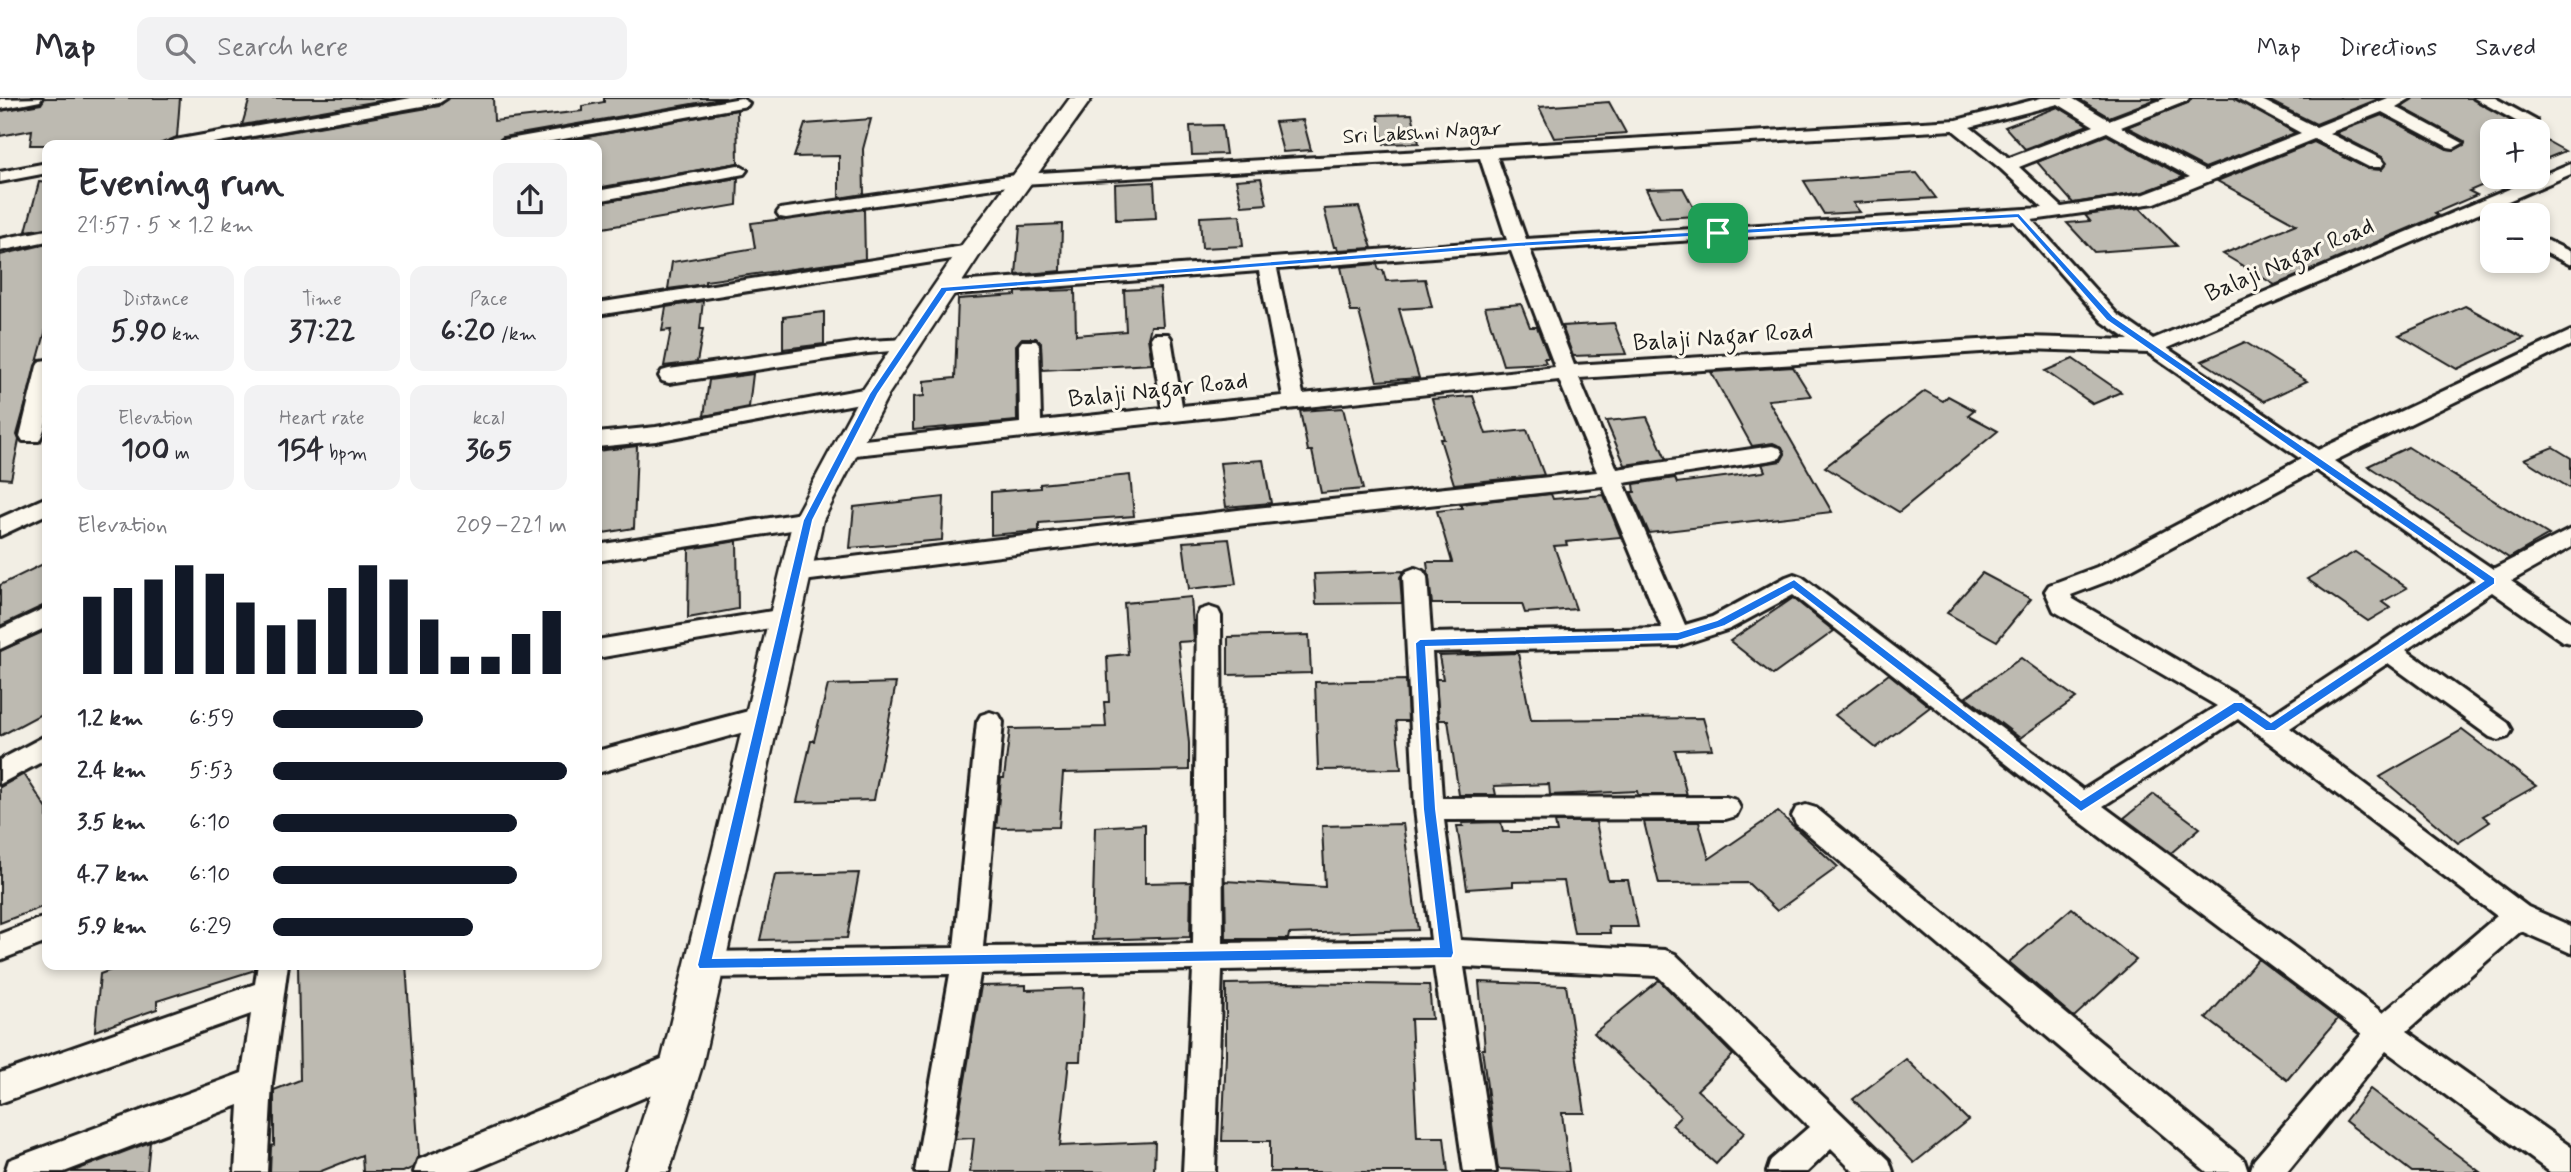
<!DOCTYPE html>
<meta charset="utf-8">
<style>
:root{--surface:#fff;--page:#f2f2f3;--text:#2b2b33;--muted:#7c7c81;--line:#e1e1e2;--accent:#111827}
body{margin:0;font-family:Mynerve,sans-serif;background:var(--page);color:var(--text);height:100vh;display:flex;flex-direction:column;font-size:26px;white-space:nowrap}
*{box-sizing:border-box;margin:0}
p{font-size:23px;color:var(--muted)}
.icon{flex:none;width:38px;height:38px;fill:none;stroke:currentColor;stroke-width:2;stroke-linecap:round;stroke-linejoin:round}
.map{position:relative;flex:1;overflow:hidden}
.panel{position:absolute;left:42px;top:42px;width:560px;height:830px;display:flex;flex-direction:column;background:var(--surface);border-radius:14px;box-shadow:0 4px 10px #0003}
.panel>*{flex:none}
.tools{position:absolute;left:2480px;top:21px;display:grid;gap:14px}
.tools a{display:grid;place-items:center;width:70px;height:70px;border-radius:14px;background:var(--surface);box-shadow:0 4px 10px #0003;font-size:35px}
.pin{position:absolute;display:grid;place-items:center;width:60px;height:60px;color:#fff;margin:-30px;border-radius:14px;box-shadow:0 4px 10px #0006}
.round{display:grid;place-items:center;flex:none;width:74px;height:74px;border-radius:14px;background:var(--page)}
.summary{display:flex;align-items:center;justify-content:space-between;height:119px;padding:0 35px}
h1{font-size:38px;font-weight:800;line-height:52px}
.metrics{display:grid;grid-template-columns:repeat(3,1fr);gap:10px;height:119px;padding:7px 35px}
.metrics div{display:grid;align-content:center;border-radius:14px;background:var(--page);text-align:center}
.metrics b{font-size:30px;font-weight:800}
.metrics small{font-size:19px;font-weight:400}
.metrics p{font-size:19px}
.chart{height:196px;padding:14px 35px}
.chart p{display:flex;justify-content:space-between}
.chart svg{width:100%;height:126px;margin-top:7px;stroke:var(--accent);stroke-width:6}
ul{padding:0 35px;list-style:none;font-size:23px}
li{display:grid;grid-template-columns:112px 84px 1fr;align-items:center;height:52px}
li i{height:18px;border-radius:9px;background:var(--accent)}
header{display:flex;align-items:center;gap:42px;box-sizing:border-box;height:98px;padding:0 35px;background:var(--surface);border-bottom:2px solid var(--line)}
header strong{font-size:33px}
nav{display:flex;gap:38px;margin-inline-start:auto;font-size:24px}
.search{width:490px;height:63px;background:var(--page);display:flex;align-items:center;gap:18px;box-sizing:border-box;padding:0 24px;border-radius:14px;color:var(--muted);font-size:26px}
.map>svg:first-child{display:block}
.building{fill:#bdbab1;stroke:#1c1c1c;stroke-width:2}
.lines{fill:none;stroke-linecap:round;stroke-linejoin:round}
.street-casing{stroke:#1c1c1c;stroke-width:6}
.secondary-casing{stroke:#1c1c1c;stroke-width:5}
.street{fill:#fbf7ec;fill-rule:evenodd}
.secondary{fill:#fbf7ec;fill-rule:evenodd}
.route{fill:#1a73e8;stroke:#fff;stroke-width:2;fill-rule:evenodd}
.labels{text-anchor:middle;stroke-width:6;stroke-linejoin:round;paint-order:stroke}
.far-street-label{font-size:21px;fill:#1c1c1c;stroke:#fbf7ec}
.street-label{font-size:24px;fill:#1c1c1c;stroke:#fbf7ec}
</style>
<header>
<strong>Map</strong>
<div class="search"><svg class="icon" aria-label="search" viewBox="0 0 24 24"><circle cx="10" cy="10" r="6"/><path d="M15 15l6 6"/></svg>Search here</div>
<nav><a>Map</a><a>Directions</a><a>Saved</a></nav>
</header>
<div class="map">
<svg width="2571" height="1074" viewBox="0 0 2571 1074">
<rect width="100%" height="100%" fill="#f2eee4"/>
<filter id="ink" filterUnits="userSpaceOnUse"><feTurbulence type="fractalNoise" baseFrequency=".0143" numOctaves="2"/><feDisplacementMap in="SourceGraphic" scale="14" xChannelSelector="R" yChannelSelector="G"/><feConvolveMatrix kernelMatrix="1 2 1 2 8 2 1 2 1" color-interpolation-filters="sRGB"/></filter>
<g filter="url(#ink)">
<g class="building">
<path d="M45 0H180L177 39 157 47H30L32 32 0 38V13L41 6Z"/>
<path d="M250 0H396L242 27Z"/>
<path d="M449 0H493L494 23 582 13V8L604 4V0H726L503 39 492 47H236L237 43 439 8Z"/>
<path d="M2083 0H2159L2109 19 2079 1Z"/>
<path d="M2192 0H2235L2295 35 2205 70 2127 29 2188 5Z"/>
<path d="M2264 0H2381L2316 26Z"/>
<path d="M2413 0H2472L2529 33H2492V79H2502L2469 93 2477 97 2435 115 2438 117 2426 123 2275 187 2223 156 2296 126 2217 83 2314 44 2368 71 2381 72 2387 65 2382 59 2335 35 2382 17 2447 51 2455 52 2464 47V43L2401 9Z"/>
<path d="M1609 4 1626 35 1554 40 1539 9Z"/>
<path d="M2058 9 2088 27 2025 51 2005 29Z"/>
<path d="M737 12 738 65 597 90V47H543Z"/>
<path d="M1412 16 1419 45 1384 46 1378 17Z"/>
<path d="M871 21 863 51 864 96 839 100V58L794 59 805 26Z"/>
<path d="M1303 22 1311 52 1283 54 1275 24Z"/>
<path d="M1222 27 1226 56 1192 57 1190 28Z"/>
<path d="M2107 37 2184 79 2143 94 2073 105 2037 64Z"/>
<path d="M2538 38 2565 53 2538 64Z"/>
<path d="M1917 75 1936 100 1853 105 1860 114 1824 116 1804 83Z"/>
<path d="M738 80 737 107 597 131V105Z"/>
<path d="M1261 80 1267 106 1242 108 1236 82Z"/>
<path d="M39 84 47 85V130L26 133Z"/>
<path d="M1154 84 1156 120 1116 122 1115 86Z"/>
<path d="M1683 90 1698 118 1660 120 1646 91Z"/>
<path d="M1359 109 1372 150 1338 152 1337 149H1334L1324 111Z"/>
<path d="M2140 110 2177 148 2094 154 2067 125 2090 123 2085 117Z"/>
<path d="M864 111 865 161 705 183V186L668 191 672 164 755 150 751 125Z"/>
<path d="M1240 117 1243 148 1202 150 1200 119Z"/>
<path d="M1062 126 1061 173 1016 177 1020 128Z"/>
<path d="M47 146V228L17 337 19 342 11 381 0 380V157Z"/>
<path d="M1377 166 1379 172H1383L1386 183 1425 181 1432 209 1399 211 1419 280 1377 283 1359 214H1351L1341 169Z"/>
<path d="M1160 190 1163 228H1151L1148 240 1152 266 1042 272 1041 245 1036 240H1022L1016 247 1017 323 913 332V299L924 298V283L955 280 958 201 1016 197V194L1075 192 1076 237 1126 233 1124 192Z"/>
<path d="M703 203 700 231H703L697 264 664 268 671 232 662 233 666 209Z"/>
<path d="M1521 206 1530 229H1537L1549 260H1544L1546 265 1503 267 1485 209Z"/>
<path d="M2465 208 2524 240 2457 271 2399 237Z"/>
<path d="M824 214V246L783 251V219Z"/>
<path d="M1614 225 1626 256 1573 258 1562 228Z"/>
<path d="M2245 244 2307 283 2264 303 2202 263Z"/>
<path d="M2073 261 2121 294 2093 306 2045 273Z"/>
<path d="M1793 269 1811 298 1768 302 1832 414 1649 435 1631 394H1635L1634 386 1675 380 1677 385 1763 374 1765 373 1762 366 1781 363 1785 356 1782 349 1773 345 1752 348 1711 274Z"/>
<path d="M753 276 749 309 704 318 709 282Z"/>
<path d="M1925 293 1943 303 1948 298 1974 312 1968 317 1998 333 1899 414 1825 369Z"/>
<path d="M1473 298 1486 336 1527 332 1544 377 1454 386 1440 341H1444L1432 301Z"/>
<path d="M1343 310 1363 391 1321 395 1312 353H1308L1300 313Z"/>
<path d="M1647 319 1666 361 1625 367 1606 323Z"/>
<path d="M637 348 634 430 597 436V353Z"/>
<path d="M2408 349 2549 437 2509 460 2368 368Z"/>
<path d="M2553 349 2571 360V391L2524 361Z"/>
<path d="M1263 362 1271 405 1226 409 1220 365Z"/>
<path d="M1130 377 1134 418 1039 425V433L991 437V394L1040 390V386Z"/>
<path d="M1551 396 1553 401 1604 397 1621 439 1566 444 1567 447 1554 448 1576 511 1525 515 1522 506H1432L1427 464H1452L1437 413 1462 410 1460 406Z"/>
<path d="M944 399 942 442 850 450 854 409Z"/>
<path d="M1229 441 1236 486 1189 491 1183 444Z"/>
<path d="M737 443 738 511 688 520 689 451Z"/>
<path d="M2355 454 2407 490 2382 504 2390 510 2368 523 2307 481Z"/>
<path d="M47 464V506L0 528V487Z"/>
<path d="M1404 473 1400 479 1402 505 1316 506 1314 476Z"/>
<path d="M1982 475 2031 501 1997 543 1947 515Z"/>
<path d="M1191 499 1194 543 1178 544 1189 645V672L1063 675 1059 729 996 730 1001 680H1004L1010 631 1106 629 1104 604H1109L1107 558 1128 556 1124 505Z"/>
<path d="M1793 500 1834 533 1773 577 1730 543Z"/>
<path d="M47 532V613L0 638V553Z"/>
<path d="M1309 537 1311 575 1228 577V539Z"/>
<path d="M1518 555 1531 622 1703 620 1712 651 1675 652 1687 697H1638L1637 693 1550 697 1549 686 1494 688 1496 697H1459L1448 622H1439L1436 581H1443L1439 558Z"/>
<path d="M2021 560 2076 600 2020 640 1966 599Z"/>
<path d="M1889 576 1930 609 1876 650 1835 617Z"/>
<path d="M1406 582 1408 623H1396L1401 671 1318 672 1315 584Z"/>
<path d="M896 585 874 702 797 704 811 643H814L828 587Z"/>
<path d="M2462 632 2536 688 2483 718 2490 724 2458 745 2380 679Z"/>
<path d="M24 676 47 711V807L0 825V689Z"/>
<path d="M2154 696 2200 730 2171 755 2124 720Z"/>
<path d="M1778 714 1838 769 1777 813 1748 785 1659 786 1644 724H1699L1709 761Z"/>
<path d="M1501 724 1503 734H1557L1555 724H1596L1608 782H1628L1638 829H1609L1610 835H1574L1564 783 1513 784V788L1467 791 1457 728H1463L1462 725Z"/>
<path d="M1145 726V785L1191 784 1190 839 1092 842 1095 729Z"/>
<path d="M1403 726 1418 832 1289 836 1288 841H1226L1225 783 1325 789 1322 728Z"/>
<path d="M859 775 847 840 760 842 775 777Z"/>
<path d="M2072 810 2136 862 2074 919 2009 864Z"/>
<path d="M2258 861 2338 921 2287 982 2206 920Z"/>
<path d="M127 866H255V872L157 903V911L95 933 100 876Z"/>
<path d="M298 866H406L419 1059 412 1070 403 1074H363L362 1057 319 1074H270L271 1048 274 1047V992L300 982Z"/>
<path d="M1659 882 1733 957 1697 992 1745 1034 1716 1066 1672 1027 1681 1018 1594 935Z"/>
<path d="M1479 884 1566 887 1585 1015H1562L1569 1074 1498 1071 1482 951H1485Z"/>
<path d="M1285 885 1429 887 1432 921H1411L1417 1039H1444L1448 1074H1270V1043H1222L1226 958V886Z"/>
<path d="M1026 887V892L1084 890 1080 963H1069L1060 1048 1155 1044 1154 1074H970L974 1040 955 1041 981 888Z"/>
<path d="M1906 961 1968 1022 1914 1065 1853 1001Z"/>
<path d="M2370 991 2480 1074H2412L2345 1023Z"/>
<path d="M150 1044 147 1074H71Z"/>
</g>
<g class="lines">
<g class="street-casing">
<g id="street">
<path d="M42 0 40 3 0 11V1Z"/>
<path d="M411 0H447L439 5 202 47H166L175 42Z"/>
<path d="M741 0 749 5 747 8 530 47H494L503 42Z"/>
<path d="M2041 0H2072L2109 22 2166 0H2189L2187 3 2121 29 2205 73 2301 35 2237 0H2258L2316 29 2388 0H2411L2396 9 2463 45 2454 50 2448 49 2382 14 2329 35 2381 61 2384 65 2381 69H2369L2314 41 2155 105 2032 122 2117 216 2153 241 2571 65V76L2167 250 2318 352 2571 233V247L2334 363 2493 471 2571 431V449L2511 483 2571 524V545L2562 543 2492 494 2406 552 2508 625 2512 632 2508 639 2499 642 2490 639 2388 565 2290 630 2528 809 2571 828V855L2521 833 2407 933 2571 1049V1074H2550L2386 953 2287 1074H2250L2254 1062 2362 936 2070 716 1793 497 1730 531 1678 548 1432 554 1442 700 1726 699 1736 702 1740 710 1736 718 1726 721 1444 722 1460 842 1665 852 1675 856 1889 1062 1893 1074H1854L1831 1051 1807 1074H1767L1771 1062 1809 1029 1658 878 1464 869 1496 1074H1464L1434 868 1222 872 1215 1074H1183L1193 872 980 876 947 1074H915L950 876 704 880 694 876 689 867 694 858 704 854 954 850 977 624 981 617 990 614 999 617 1003 624 983 849 1193 846 1197 518 1200 512 1209 509 1218 512 1221 518 1223 845 1431 842 1415 711 1403 479 1407 473 1415 470 1423 473 1427 479 1431 535 1662 530 1603 388 1246 427 795 484 787 481 783 475 787 469 795 466 1246 411 1597 374 1559 282 846 358 838 356 835 351 838 346 846 344 1020 325 1019 247 1022 243H1036L1039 247 1041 323 1162 310 1151 240 1154 236H1168L1171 240 1182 308 1283 298 1259 173 945 197 935 191 945 185 1507 142 1480 60 1022 86 786 120 780 119 777 115 780 111 1022 76 1957 22ZM2058 6 2094 28 2009 60 1970 29ZM1953 32 2001 71 2043 110 1526 141 1497 59ZM2107 34 2190 79 2145 96 2062 109 2019 69ZM2014 123 2103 224 2129 242 2027 239 1574 267 1530 152ZM1511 153 1555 269 1303 296 1277 171ZM2027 251 2148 255 2301 361 2097 469 2049 487 2045 493 2054 513 2217 608 2083 692 1802 479 1794 476 1786 479 1712 519 1685 527 1624 385 1772 362 1780 360 1783 355 1780 350 1772 348 1617 371 1579 280ZM2316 372 2475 482 2271 617 2073 501 2071 497 2113 481ZM2238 621 2497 818 2383 915 2103 708Z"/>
<path d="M2474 0H2495L2537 23 2535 27H2523Z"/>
<path d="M47 65V75L0 84V74Z"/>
<path d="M738 67 747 72 744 76 597 103V93Z"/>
<path d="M47 132V143L0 153V141Z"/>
<path d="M2538 138 2571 154V167L2538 151Z"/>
<path d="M970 147 977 149 979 153 977 157 597 217V205Z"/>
<path d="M907 241 914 243 917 247 914 251 868 255 669 285 662 283 659 278 662 273 669 271 868 243Z"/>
<path d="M47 262C48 286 52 321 39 343H23L20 338 37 268 40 263Z"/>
<path d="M874 289 881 291 884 296 881 301 656 343 597 349V335L656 329Z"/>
<path d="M47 399V416L0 438V420Z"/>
<path d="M808 414 816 416 819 422 816 428 597 463V447Z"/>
<path d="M47 509V529L0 551V531Z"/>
<path d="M784 511 793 514 796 520 793 526 597 560V542Z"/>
<path d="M760 610 769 613 773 620 769 627 597 675V653Z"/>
<path d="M47 637V661L0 686V662Z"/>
<path d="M1806 707 1816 710 2244 1062 2248 1074H2207L1796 726 1792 718 1796 710Z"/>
<path d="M47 818V844L0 862V836Z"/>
<path d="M258 866H288L272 985 267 1074H235L239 1007 64 1074H5L9 1062 242 975 251 916 0 1005V975L255 886Z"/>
<path d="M681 953 692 957 697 968 692 979 469 1074H414L418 1062Z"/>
</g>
</g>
<g class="secondary-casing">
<path id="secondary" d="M1070 0H1092L981 155 888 297 823 422 702 968 669 1074H625L660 968 793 422 864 290 961 148Z"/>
</g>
<use href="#street" class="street"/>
<use href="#secondary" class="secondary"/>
</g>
</g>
<path class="route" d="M2019 115 2113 218 2495 480V486L2275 633H2266L2238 614 2081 714 1793 491 1725 528 1678 543 1426 549 1436 711 1454 855 1452 860 699 871 697 867 803 422 869 296 941 189 1517 144ZM2017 120 2106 222 2483 483 2271 624 2242 604H2234L2081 702 1794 481 1717 522 1678 534 1420 541 1415 545 1423 711 1439 849 713 860 813 422 878 296 947 194 1517 149Z"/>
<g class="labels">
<g class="far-street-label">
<text transform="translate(1422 34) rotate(-3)" y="7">Sri Lakshni Nagar</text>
</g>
<g class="street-label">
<text transform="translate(2289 161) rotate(-23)" y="8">Balaji Nagar Road</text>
<text transform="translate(1723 238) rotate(-4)" y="8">Balaji Nagar Road</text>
<text transform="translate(1158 291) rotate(-6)" y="8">Balaji Nagar Road</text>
</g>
</g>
</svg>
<div class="tools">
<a>+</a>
<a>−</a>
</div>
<div class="pin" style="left:1718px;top:135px;background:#1e9e55"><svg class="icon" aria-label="arrive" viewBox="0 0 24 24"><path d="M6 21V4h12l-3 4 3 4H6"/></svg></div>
<section class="panel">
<div class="summary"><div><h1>Evening run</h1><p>21:57 · 5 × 1.2 km</p></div><a class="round"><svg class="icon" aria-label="share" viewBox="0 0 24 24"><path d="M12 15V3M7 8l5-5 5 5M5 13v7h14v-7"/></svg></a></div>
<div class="metrics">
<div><p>Distance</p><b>5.90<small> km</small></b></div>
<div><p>Time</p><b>37:22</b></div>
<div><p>Pace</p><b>6:20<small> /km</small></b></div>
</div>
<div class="metrics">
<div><p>Elevation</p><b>100<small> m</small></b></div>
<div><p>Heart rate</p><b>154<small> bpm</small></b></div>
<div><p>kcal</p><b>365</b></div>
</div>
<div class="chart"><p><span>Elevation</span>209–221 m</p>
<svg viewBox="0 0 160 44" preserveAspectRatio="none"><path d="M5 44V17M15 44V14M25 44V11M35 44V6M45 44V9M55 44V19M65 44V27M75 44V25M85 44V14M95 44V6M105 44V11M115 44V25M125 44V38M135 44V38M145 44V30M155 44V22"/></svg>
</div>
<ul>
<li><b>1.2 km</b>6:59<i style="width:51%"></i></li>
<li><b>2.4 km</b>5:53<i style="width:100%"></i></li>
<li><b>3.5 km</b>6:10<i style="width:83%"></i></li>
<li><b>4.7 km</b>6:10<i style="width:83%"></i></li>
<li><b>5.9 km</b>6:29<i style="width:68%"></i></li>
</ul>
</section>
</div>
